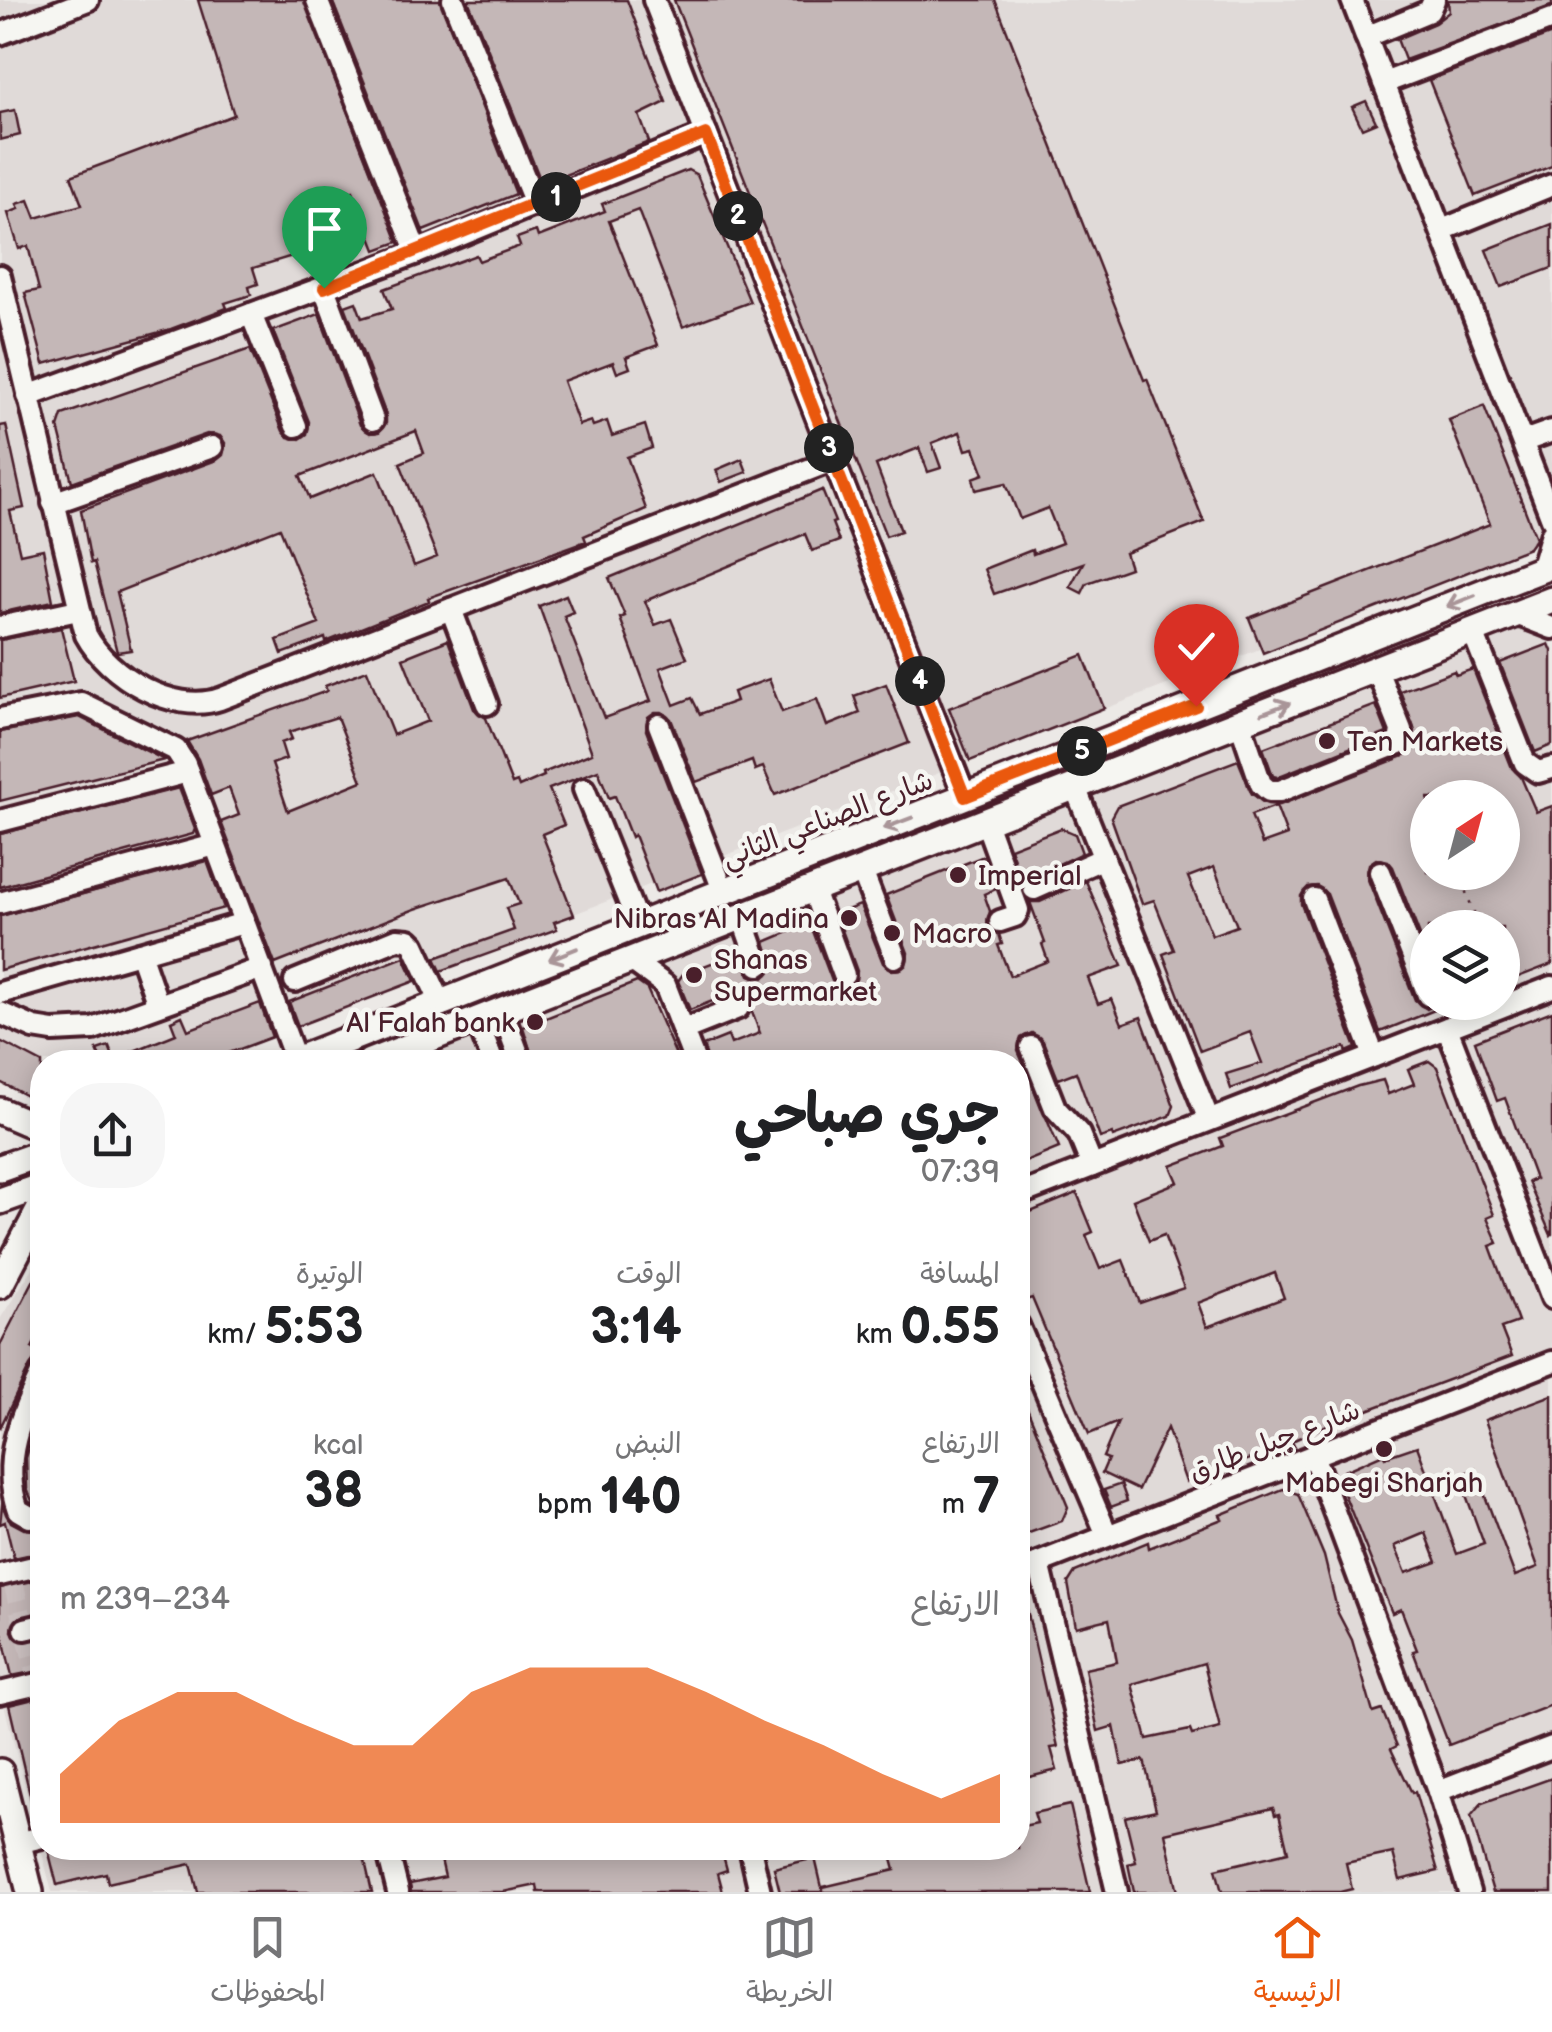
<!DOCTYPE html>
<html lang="ar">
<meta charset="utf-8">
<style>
:root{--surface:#fff;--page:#f6f6f6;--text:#202124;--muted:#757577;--line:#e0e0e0;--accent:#ea580c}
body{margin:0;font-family:"Balsamiq Sans","Playpen Sans Arabic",sans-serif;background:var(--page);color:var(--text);direction:rtl;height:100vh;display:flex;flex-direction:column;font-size:38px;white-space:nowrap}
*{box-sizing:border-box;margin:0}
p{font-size:32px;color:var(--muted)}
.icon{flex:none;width:55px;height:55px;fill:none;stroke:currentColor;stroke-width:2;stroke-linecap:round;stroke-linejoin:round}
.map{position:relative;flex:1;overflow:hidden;direction:ltr}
.panel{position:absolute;left:30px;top:1050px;width:1000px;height:810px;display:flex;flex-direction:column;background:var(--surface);border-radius:40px;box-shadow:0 5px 25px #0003;direction:rtl}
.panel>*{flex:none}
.needle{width:65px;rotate:36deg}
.tools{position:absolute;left:1410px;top:780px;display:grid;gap:20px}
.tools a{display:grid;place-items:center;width:110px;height:110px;border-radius:50%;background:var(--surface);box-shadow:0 5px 25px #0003;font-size:50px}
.pin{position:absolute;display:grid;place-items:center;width:85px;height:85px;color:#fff;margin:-102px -42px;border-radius:50% 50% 50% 0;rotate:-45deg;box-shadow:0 0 10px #0007}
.pin .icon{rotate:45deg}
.km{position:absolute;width:50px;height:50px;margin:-25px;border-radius:50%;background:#222;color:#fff;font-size:28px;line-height:50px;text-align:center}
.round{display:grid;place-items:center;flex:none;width:105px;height:105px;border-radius:40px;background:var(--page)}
.headline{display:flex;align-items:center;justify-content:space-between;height:170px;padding:0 30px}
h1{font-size:55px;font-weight:700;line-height:75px}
.figures{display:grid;grid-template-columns:repeat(3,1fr);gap:15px;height:170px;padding:10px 30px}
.figures div{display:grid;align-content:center}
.figures b{font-size:50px;font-weight:700}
.figures small{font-size:28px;font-weight:400}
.figures p{font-size:28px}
.chart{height:280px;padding:20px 30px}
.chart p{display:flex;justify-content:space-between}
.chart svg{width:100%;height:180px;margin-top:10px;fill:var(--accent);opacity:.7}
.tab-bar{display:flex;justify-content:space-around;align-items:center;height:140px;border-top:2px solid var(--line);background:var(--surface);font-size:28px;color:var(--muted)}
.tab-bar a{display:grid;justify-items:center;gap:5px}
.tab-bar .on{color:var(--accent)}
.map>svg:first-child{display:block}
.built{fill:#e0dad8;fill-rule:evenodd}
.building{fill:#c4b7b7;stroke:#4a1f2b;stroke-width:2.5;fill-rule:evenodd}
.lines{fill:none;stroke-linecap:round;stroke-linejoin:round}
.minor-tunnel{stroke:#ccc1c1;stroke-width:20;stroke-dasharray:20 10;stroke-linecap:butt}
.minor-casing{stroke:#4a1f2b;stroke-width:28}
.major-casing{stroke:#4a1f2b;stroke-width:32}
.path{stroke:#4a1f2b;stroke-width:2.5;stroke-dasharray:2.5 8;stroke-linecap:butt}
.minor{stroke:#f6f6f2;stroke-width:20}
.major{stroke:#f6f6f2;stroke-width:25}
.oneway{stroke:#a99598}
.route-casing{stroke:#fff;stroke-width:20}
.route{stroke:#ea580c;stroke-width:12}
.poi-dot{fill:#4a1f2b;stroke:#f6f6f2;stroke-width:4}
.labels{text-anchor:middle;stroke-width:9;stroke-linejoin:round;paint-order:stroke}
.poi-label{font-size:28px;fill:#4a1f2b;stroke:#f6f6f2;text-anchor:start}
.street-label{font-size:28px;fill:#4a1f2b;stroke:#f6f6f2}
</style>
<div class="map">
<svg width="1552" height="1892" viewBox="0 0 1552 1892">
<rect width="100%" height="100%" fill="#ece9e6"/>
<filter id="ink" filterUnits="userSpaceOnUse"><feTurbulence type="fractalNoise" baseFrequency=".01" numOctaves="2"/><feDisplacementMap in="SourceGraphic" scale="20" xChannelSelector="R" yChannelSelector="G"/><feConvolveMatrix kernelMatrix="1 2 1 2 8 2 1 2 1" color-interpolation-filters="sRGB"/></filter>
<g filter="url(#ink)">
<g class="built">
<path d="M0 0H1552V536L191 1062H42V1095L0 1072Z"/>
<path d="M1552 607V1892H52L0 1689V1319L42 1254V1848H1018V1062H397ZM1428 798H1502V872H1428ZM1428 928H1502V1002H1428Z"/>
</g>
<g class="building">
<path d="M198 0H304L398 242 376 250 369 232 343 242 349 261 321 270 315 249 253 268 258 284 249 287 251 295 225 303 227 308 171 329 44 364 25 293 39 290 28 246 19 249 8 213 19 209 17 204 29 200 36 218 82 205 71 176 234 115ZM353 191 364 220 339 229 330 200Z"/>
<path d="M332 0H440L516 194 423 231Z"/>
<path d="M468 0H627L666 102 639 115 649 142 542 184Z"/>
<path d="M674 0H995L1144 380 1147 379 1204 522 1125 553 1130 568 1087 583 1082 593 1070 587 1083 563 994 594 984 569 1032 550 1033 554 1062 543 1048 508 1020 519 1006 483 976 490 973 478 984 474 974 448 966 450 960 432 932 443 941 468 928 472 919 448 876 465 901 531 886 536Z"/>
<path d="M1448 0H1552V6L1405 60 1397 39 1435 23 1449 12Z"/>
<path d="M1552 34V166L1475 196 1429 80Z"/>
<path d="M1366 101 1376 122 1362 128 1352 107Z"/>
<path d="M15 110 20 135 0 140V113Z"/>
<path d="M688 170 697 175 750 302 683 327 638 210 609 221 658 345 626 357 630 368 617 373 613 362 563 381 579 425 591 421 593 426 607 421 612 436 645 425 652 448 627 457 646 509 584 536 586 541 428 598 429 601 326 642 325 638 282 654 277 640 319 624 280 528 117 592 131 650 117 652 94 562 91 563 81 510 217 460 223 455 225 443 220 436 207 434 72 482 58 427 62 415 250 349 283 431 288 437 300 439 307 434 309 422 273 331 319 314 360 425 370 433 379 432 386 423V415L345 306 356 302 362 318 392 309 384 289 476 255 479 261 520 246 517 238 536 231 538 237 605 211 602 204ZM416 431 424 453 400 463 437 557 414 566 377 472 310 499 300 476Z"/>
<path d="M1552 224V268L1501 287 1486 250Z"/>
<path d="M1484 406 1536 538 1529 548 1263 653 1249 618 1490 524 1449 420Z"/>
<path d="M6 425 24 508 10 511 20 554 43 549 53 601 0 613V426Z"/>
<path d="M742 459 747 472 721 482 716 470Z"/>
<path d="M822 490 835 522 832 523 839 541 812 551 805 534 645 601 655 625 671 619 687 658 660 668 674 705 692 698 700 714 736 701 733 692 769 679 782 712 817 699 827 726 860 713 854 696 886 684 909 743 775 795 763 767 755 770 752 761 696 782 671 719 662 712H655L648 717 646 730 702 874 656 892 634 835 631 837 615 796 609 798 598 770 549 789 564 825 542 834 574 915 554 922 557 929 441 971 435 958 514 930 506 908 519 904 509 878 415 909 275 964 221 822 239 815 229 788 211 795 198 759 187 741 327 691 325 686 367 670 393 735 428 721 403 658 448 640 474 709 486 718 512 784 517 782 519 787 544 776 543 773 592 753 539 606 566 595 573 612 564 616 604 718 651 701 620 618 625 616 609 578ZM337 717 362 781 288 811 272 764 286 759 281 743 292 739 289 732Z"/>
<path d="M61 628 74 681 0 698V640Z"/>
<path d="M1549 644 1552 651V745L1535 752 1500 663Z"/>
<path d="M1083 655 1104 708 970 761 949 708Z"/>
<path d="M1473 669 1512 768 1521 777 1536 812 1552 806V964L1513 979 1502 954V928H1428V956L1393 867 1388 861 1376 859 1369 864 1367 877 1415 1000 1427 1009 1439 1002 1452 1003 1380 1032 1327 894 1317 886 1308 887 1301 896V904L1356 1048 1347 1052 1345 1047 1231 1089 1226 1074 1262 1063 1250 1032 1200 1051 1163 954 1174 950 1154 900 1142 904 1111 817 1117 806 1238 760 1252 794 1268 804 1280 805 1404 756 1412 746 1415 731 1400 691 1454 671 1456 675ZM1428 798H1502V872H1428ZM1276 806 1287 835 1262 844 1251 815ZM1214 867 1237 926 1212 935 1188 877Z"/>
<path d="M1376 705 1387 733 1277 777 1273 776 1263 748Z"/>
<path d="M79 717 164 760 0 801V732Z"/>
<path d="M179 788 195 829 193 834 0 887V834Z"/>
<path d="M1061 828 1075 834 1082 853 1022 882 1010 848Z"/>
<path d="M984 856 996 889 984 894 990 911 987 924 999 934 1002 944 998 945 1010 976 1048 961 1042 944 1045 943 1030 902H1040L1086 881 1122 966 1088 978 1098 1004 1112 999 1122 1024 1141 1017 1174 1106 1170 1116 1113 1137 1112 1134 1100 1138 1076 1072 1058 1079 1043 1041 1032 1033 1021 1038 1018 1051 1059 1148 1018 1165V1062H709L703 1046 728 1036 731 1044 760 1033 743 989 690 1010 678 981 683 974 740 952 749 975 764 978 773 967 765 942 810 923 832 981 841 988 850 987 855 983 857 971 836 914 860 905 883 963 892 970 901 969 906 965 908 953 886 895Z"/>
<path d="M207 861 224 908 0 970V916Z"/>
<path d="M404 957 415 981 298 1026 289 1002Z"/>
<path d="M637 982 647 989 679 1062H534L523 1027Z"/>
<path d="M260 1003 272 1037 205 1062H102L97 1050 109 1046 114 1059 176 1034 171 1021 182 1016 188 1030Z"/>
<path d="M1552 1011V1234L1551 1235 1528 1182 1535 1179 1505 1098 1497 1101 1475 1041Z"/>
<path d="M0 1041 42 1063V1104L0 1082Z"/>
<path d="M1429 1061 1437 1067 1494 1215 1487 1218 1498 1243 1490 1246 1518 1322 1501 1328 1512 1356 1325 1426 1292 1441 1294 1446 1265 1457 1264 1454 1186 1482 1167 1428 1138 1490 1102 1473 1108 1459 1103 1457 1118 1422 1089 1434 1032 1298 1026 1300 1018 1279V1217L1077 1193 1093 1232 1086 1235 1100 1269 1123 1260 1140 1303 1184 1288 1164 1235 1149 1241 1133 1200 1178 1182 1171 1166 1223 1146 1220 1138 1358 1086 1383 1080 1388 1094 1414 1084 1408 1069ZM1275 1273 1284 1298 1207 1327 1198 1303Z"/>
<path d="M42 1264V1328L32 1348 40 1353 30 1366 0 1428V1345Z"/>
<path d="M1018 1386 1068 1507 1062 1521 1018 1537Z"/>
<path d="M1552 1395V1705L1449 1745 1413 1651 1417 1650 1401 1609 1392 1613 1339 1481 1344 1471 1383 1454 1385 1457 1417 1446 1457 1554 1484 1544 1459 1476 1475 1469 1515 1576 1538 1567 1485 1420ZM1426 1533 1437 1562 1406 1573 1395 1546Z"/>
<path d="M42 1404V1502L33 1503 27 1489 26 1458Z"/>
<path d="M1121 1484 1127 1501 1111 1507 1104 1490Z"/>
<path d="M1283 1489 1298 1494 1324 1556 1338 1613 1352 1640 1373 1713 1382 1710 1397 1746 1391 1749 1412 1793 1415 1792 1438 1871 1400 1880 1393 1853 1346 1863 1352 1889 1340 1892H1222L1216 1869 1288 1852 1279 1814 1275 1815 1273 1808 1165 1833 1178 1892H1134L1128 1864 1136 1862 1125 1817 1156 1810 1144 1760 1122 1765 1114 1726 1098 1731 1085 1669 1117 1662 1109 1619 1076 1627 1068 1583 1075 1572 1148 1542 1149 1548 1222 1519 1220 1515ZM1204 1663 1220 1728 1192 1735 1190 1730 1147 1739 1132 1684Z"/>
<path d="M2 1505 11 1522 24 1529H42V1552L14 1558 5 1522 0 1524Z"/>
<path d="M42 1579V1612L16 1618 12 1631 22 1642 42 1639V1670L12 1676 0 1625V1588Z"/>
<path d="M1023 1592 1058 1747 1051 1748 1057 1770 1018 1780V1593Z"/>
<path d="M42 1697V1824H37L9 1705Z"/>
<path d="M1552 1778V1892H1493L1471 1816 1482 1803Z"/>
<path d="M1070 1805 1090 1892H823V1887L895 1870 889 1848H1018V1827L1037 1823 1034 1813Z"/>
<path d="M51 1848H362L372 1892H198L191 1864 108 1883 106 1873 57 1885 48 1849Z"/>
<path d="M451 1848H550L552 1854 575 1848H708L709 1851 721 1848 727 1870 718 1873 723 1892H538L537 1885 503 1892H411L410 1884 445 1877 440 1855 452 1853Z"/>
<path d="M815 1858 823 1892H780L774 1868Z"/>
</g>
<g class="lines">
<g class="minor-tunnel">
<path d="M13 1581 23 1623"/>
<path d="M27 1636 37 1677"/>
</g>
<g class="minor-casing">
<g id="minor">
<path d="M317 0 417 253"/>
<path d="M453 0 536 206"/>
<path d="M654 0 965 797"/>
<path d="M1352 0 1552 519"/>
<path d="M0 34 88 0"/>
<path d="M1366 37 1429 11 1434 0"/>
<path d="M1384 83 1552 19"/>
<path d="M1442 230 1552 185"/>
<path d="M0 276 86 635C108 676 173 715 220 699L834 460"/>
<path d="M324 288 373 420"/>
<path d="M251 314 296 426"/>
<path d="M28 396 417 253 706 134"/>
<path d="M1524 441 1552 431"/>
<path d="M53 503 212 447"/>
<path d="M1541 570 1552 533"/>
<path d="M451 609 487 704"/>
<path d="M1516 614 1552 628"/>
<path d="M0 627 78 610"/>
<path d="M1473 632 1525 763 1538 772 1552 768"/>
<path d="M0 719 81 703 176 750 185 764 296 1061"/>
<path d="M1240 722 1261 784 1269 791H1280L1399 743 1401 730 1377 670"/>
<path d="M659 725 723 890"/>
<path d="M1075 787 1209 1120"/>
<path d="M584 789 638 924"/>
<path d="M0 821 188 772"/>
<path d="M986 822 1018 910 1015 916 1000 921"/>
<path d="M862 871 895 957"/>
<path d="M1380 872 1428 995"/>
<path d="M1034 889 1104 858"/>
<path d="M813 890 844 975"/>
<path d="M1314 899 1374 1056"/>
<path d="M0 903 215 845"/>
<path d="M742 917 759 965"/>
<path d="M140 953 158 1005"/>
<path d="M631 960 665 985 695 1062"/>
<path d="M295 981 397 939 409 940 414 945 441 1003"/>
<path d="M0 993 244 923"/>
<path d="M502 1010 521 1062"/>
<path d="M0 1013 34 1028 53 1031 93 1029 262 968"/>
<path d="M477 1020 493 1062"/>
<path d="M1447 1028 1552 1298"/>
<path d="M683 1030 738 1008"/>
<path d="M1031 1047 1055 1108 1079 1134 1092 1166"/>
<path d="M1018 1195 1552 987"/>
<path d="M1018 1325 1107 1535"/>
<path d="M42 1372C21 1416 0 1461 18 1510L30 1517 42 1515"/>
<path d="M1313 1455 1438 1791 1469 1892"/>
<path d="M1039 1563 1117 1892"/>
<path d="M1018 1571 1552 1362"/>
<path d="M0 1575 42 1565"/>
<path d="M25 1629 42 1625"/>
<path d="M0 1693 42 1683"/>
<path d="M1438 1791 1552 1747"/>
<path d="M18 1843 42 1837"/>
<path d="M387 1848 398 1892"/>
<path d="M750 1848 760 1892"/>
</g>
</g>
<g class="major-casing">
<g id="major">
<path d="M291 1062 1552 565"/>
<path d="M370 1062 1552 600"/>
<path d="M0 1111 42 1129"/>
<path d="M0 1168 42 1153"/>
<path d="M0 1201 42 1186"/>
<path d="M0 1285 42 1205"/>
<path d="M0 1772 30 1892"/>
</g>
</g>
<path class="path" d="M1458 872 1480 928"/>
<use href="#minor" class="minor"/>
<use href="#major" class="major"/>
</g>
<defs><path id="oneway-shaft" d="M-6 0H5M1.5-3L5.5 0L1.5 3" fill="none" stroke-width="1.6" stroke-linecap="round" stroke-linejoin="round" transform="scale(2.5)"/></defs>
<g class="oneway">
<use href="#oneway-shaft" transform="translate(1461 601) rotate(158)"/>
<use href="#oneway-shaft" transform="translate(1276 708) rotate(-21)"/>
<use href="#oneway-shaft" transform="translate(898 823) rotate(159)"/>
<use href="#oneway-shaft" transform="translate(563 954) rotate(158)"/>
</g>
</g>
<g class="lines" filter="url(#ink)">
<g class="route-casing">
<path id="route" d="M324 288 706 134 965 797 1196 706"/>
</g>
<use href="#route" class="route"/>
</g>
<g class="poi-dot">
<circle cx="1327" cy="741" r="10"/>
<circle cx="958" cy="875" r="10"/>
<circle cx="849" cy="918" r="10"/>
<circle cx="892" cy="933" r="10"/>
<circle cx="694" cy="975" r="10"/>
<circle cx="535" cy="1022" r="10"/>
<circle cx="1384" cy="1449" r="10"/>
</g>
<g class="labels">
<g class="poi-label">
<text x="1347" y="751">Ten Markets</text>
<text x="978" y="885">Imperial</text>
<text x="829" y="928" text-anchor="end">Nibras Al Madina</text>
<text x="912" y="943">Macro</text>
<text x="714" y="969">Shanas<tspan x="714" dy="32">Supermarket</tspan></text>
<text x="515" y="1032" text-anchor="end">Al Falah bank</text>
<text x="1384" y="1492" text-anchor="middle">Mabegi Sharjah</text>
</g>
<g class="street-label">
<text transform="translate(827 818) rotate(-21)" y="10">شارع الصناعي الثاني</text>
<text transform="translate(1274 1440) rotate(-21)" y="10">شارع جبل طارق</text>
</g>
</g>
</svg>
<div class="tools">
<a><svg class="needle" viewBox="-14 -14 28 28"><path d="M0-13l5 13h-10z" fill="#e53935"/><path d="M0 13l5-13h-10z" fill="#757577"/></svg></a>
<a><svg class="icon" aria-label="layers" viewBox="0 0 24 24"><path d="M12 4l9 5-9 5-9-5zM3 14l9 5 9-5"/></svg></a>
</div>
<div class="pin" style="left:324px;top:288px;background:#1e9e55"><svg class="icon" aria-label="arrive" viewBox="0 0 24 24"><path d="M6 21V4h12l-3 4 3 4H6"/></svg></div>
<div class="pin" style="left:1196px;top:706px;background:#d93025"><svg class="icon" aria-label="check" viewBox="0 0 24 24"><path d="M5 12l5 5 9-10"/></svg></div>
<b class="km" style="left:556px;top:197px">1</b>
<b class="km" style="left:738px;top:216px">2</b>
<b class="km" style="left:829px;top:448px">3</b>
<b class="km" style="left:920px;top:681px">4</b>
<b class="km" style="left:1082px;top:751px">5</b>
<section class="panel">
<div class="headline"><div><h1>جري صباحي</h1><p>07:39</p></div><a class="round"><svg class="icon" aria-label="share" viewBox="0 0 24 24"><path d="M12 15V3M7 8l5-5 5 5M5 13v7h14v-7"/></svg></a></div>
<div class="figures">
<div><p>المسافة</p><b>0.55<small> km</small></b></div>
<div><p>الوقت</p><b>3:14</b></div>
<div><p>الوتيرة</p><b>5:53<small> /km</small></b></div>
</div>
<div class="figures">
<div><p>الارتفاع</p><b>7<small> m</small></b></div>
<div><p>النبض</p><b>140<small> bpm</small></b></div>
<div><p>kcal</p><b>38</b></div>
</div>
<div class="chart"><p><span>الارتفاع</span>234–239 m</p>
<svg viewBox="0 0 160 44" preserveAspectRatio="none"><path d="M0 44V32L10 19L20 12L30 12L40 19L50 25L60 25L70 12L80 6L90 6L100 6L110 12L120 19L130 25L140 32L150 38L160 32V44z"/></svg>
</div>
</section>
</div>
<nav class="tab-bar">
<a class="on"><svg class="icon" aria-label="home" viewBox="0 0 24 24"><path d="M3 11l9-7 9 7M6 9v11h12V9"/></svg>الرئيسية</a>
<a><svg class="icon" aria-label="map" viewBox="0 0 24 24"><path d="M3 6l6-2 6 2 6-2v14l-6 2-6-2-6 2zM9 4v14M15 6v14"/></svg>الخريطة</a>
<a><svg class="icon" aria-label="saved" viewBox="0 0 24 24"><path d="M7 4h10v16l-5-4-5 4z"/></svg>المحفوظات</a>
</nav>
